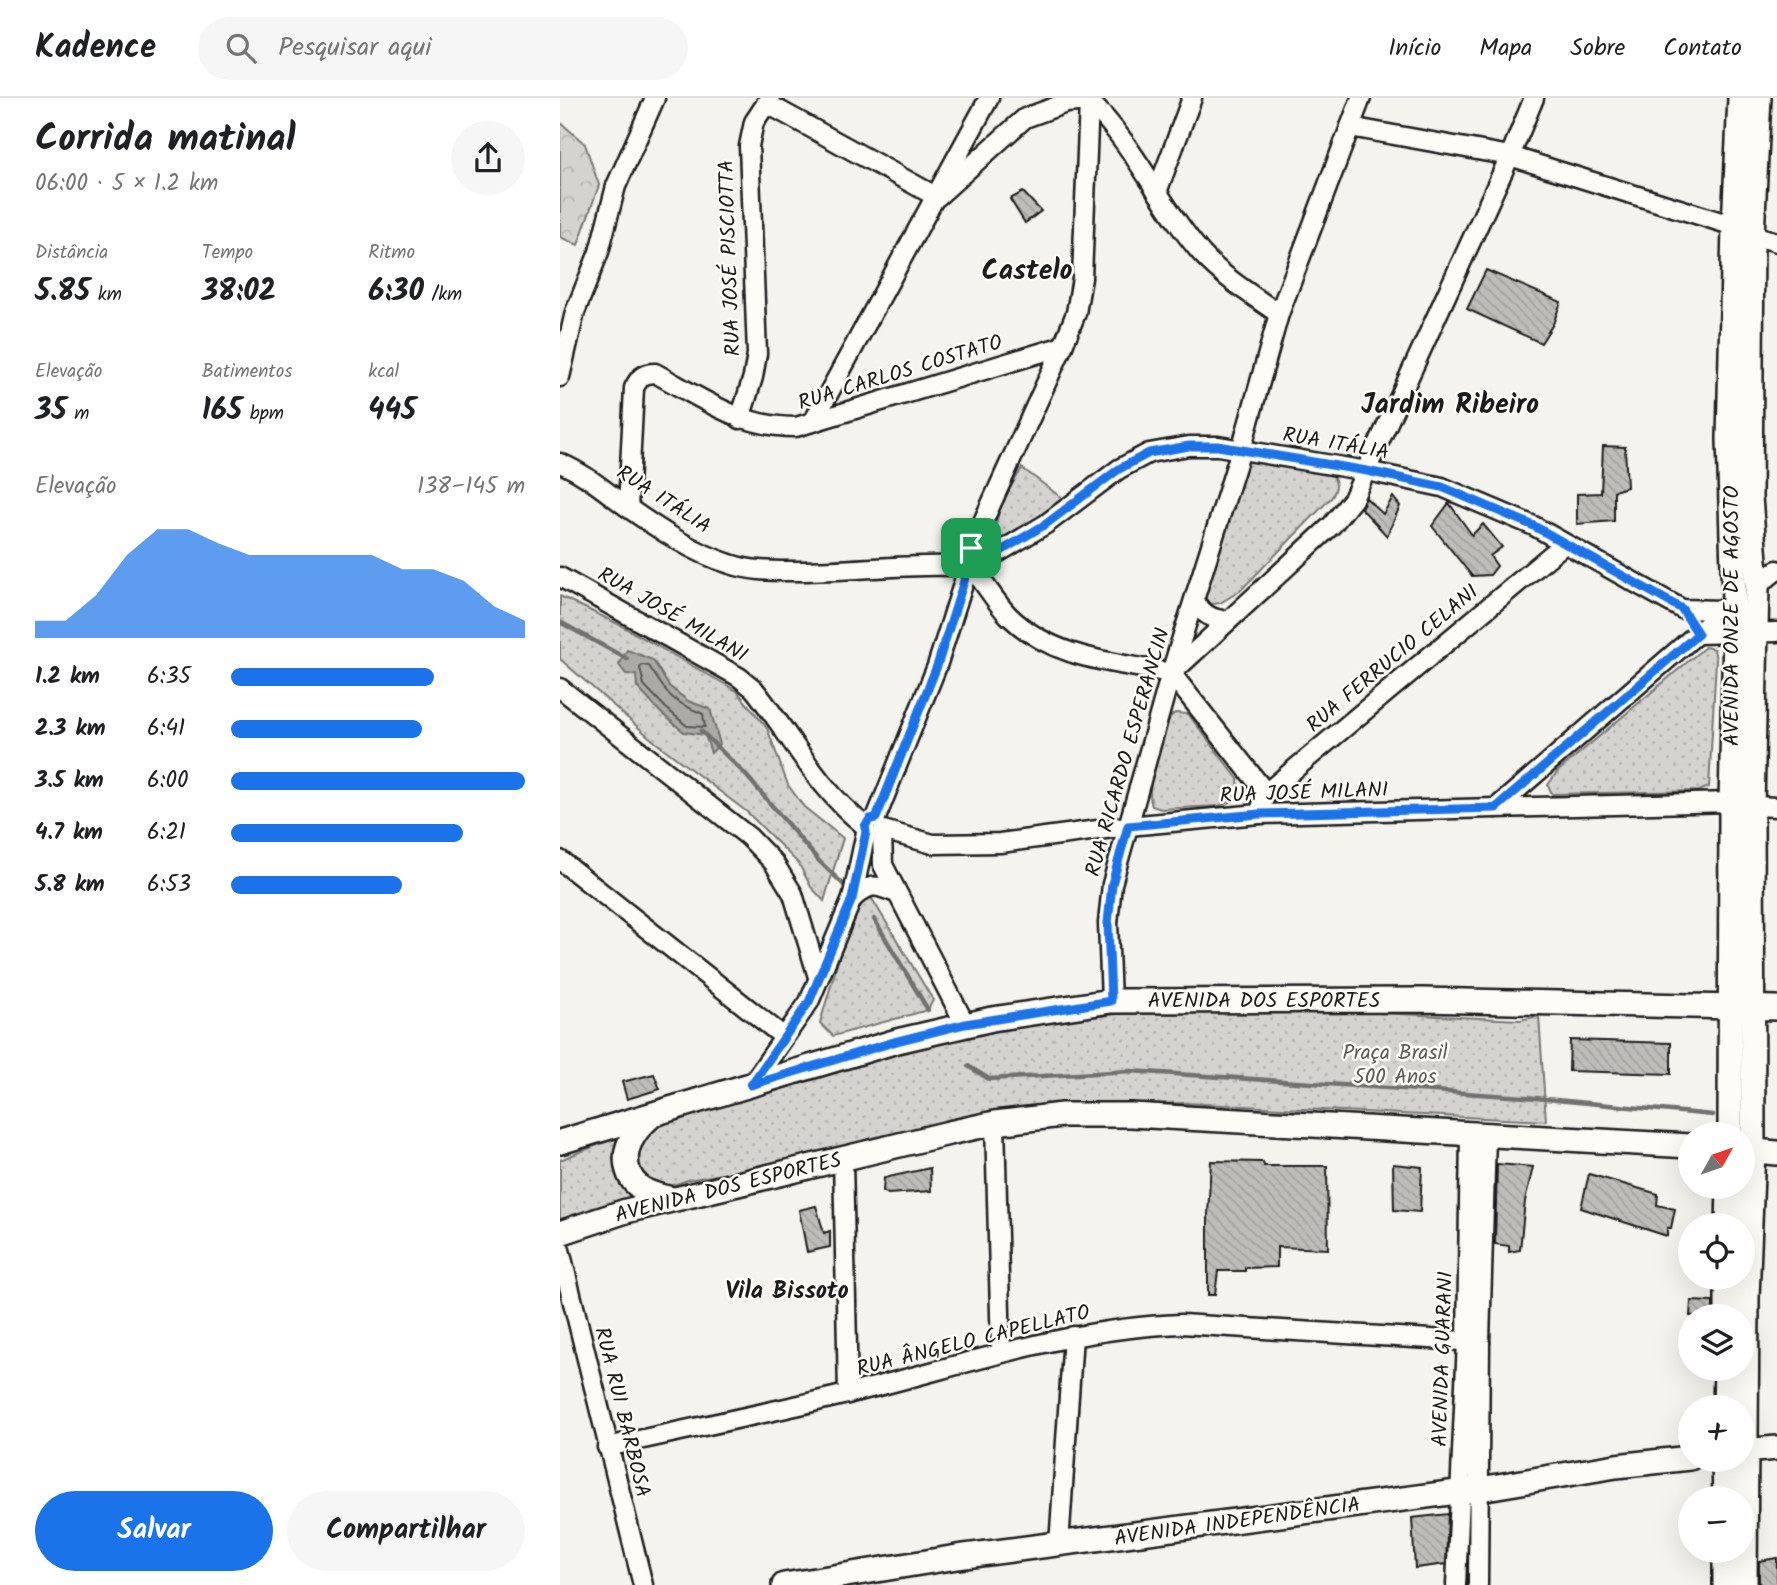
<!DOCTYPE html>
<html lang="pt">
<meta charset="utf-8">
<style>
:root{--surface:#fff;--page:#f6f6f6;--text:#202124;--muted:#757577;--line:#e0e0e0;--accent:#1a73e8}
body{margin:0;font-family:Kalam,sans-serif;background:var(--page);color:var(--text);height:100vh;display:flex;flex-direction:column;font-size:26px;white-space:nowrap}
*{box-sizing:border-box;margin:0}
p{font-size:23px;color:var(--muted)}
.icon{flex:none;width:38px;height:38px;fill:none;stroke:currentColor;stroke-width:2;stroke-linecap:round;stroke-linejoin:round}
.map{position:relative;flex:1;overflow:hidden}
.panel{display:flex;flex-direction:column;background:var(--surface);width:560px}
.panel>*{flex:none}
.needle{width:46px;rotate:50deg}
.buttons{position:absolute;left:1118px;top:1024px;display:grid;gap:14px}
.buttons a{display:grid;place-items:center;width:77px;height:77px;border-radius:50%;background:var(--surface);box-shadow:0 7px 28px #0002;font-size:35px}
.pin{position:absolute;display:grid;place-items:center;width:60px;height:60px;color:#fff;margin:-30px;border-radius:14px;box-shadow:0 4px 10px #0006}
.round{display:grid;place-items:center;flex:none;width:74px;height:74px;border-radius:37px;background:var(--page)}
.overview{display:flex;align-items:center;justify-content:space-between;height:119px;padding:0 35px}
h1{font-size:38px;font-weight:700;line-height:52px}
.figures{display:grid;grid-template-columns:repeat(3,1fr);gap:10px;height:119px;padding:7px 35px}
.figures div{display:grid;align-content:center}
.figures b{font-size:30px;font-weight:700}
.figures small{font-size:19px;font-weight:400}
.figures p{font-size:19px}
.chart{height:196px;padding:14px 35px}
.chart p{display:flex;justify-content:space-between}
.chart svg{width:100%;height:126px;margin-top:7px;fill:var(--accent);opacity:.7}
.action{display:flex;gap:14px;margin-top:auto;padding:14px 35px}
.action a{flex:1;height:80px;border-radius:42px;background:var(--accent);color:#fff;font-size:28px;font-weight:700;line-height:80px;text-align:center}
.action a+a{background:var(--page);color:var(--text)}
ul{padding:0 35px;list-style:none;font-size:23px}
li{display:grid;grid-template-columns:112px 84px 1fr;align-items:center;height:52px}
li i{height:18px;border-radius:9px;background:var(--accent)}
header{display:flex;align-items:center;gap:42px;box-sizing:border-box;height:98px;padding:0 35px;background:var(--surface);border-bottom:2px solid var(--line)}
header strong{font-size:33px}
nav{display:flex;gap:38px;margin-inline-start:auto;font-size:24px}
.search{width:490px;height:63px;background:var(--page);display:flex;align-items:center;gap:18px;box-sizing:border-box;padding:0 24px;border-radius:38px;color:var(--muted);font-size:26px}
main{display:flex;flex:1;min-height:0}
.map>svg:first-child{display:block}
.grass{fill:url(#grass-dots);stroke:#787876;stroke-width:2}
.forest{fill:url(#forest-crowns);stroke:#787876;stroke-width:2}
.water{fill:#abaaa6;stroke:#72716f;stroke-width:2}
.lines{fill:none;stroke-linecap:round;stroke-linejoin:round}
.shore{stroke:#555553;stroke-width:2}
.stream{stroke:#72716f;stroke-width:4.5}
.building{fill:url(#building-back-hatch);stroke:#1c1c1c;stroke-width:2}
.minor-casing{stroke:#1c1c1c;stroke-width:23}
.major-casing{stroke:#1c1c1c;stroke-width:28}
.minor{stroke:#fdfcf7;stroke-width:18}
.major{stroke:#fdfcf7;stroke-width:23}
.route-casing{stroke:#fff;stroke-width:14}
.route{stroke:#1a73e8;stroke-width:9}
.labels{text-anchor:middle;stroke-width:5;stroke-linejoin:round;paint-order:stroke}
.street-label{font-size:21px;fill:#1c1c1c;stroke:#fdfcf7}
.park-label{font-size:21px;fill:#5c5c5b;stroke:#fdfcf7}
.quarter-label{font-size:24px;font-weight:bold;fill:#1c1c1c;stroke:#fdfcf7}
.district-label{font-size:28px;font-weight:bold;fill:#1c1c1c;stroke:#fdfcf7}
</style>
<header>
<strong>Kadence</strong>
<div class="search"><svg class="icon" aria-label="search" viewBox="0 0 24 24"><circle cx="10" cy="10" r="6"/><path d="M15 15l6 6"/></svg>Pesquisar aqui</div>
<nav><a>Início</a><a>Mapa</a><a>Sobre</a><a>Contato</a></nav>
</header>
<main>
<section class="panel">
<div class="overview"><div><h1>Corrida matinal</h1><p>06:00 · 5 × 1.2 km</p></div><a class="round"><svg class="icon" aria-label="share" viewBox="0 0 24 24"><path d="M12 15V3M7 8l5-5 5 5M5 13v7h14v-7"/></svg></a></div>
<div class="figures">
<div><p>Distância</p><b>5.85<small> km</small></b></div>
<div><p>Tempo</p><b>38:02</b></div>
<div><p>Ritmo</p><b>6:30<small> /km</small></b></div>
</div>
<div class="figures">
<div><p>Elevação</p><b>35<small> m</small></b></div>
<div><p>Batimentos</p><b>165<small> bpm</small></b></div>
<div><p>kcal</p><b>445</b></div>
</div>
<div class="chart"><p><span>Elevação</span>138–145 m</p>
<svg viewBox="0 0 160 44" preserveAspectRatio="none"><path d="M0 44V38L10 38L20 29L30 15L40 6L50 6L60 11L70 15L80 15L90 15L100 15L110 15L120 20L130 20L140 24L150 33L160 38V44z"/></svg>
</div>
<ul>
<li><b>1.2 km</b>6:35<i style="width:69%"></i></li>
<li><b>2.3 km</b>6:41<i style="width:65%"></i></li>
<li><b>3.5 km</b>6:00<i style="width:100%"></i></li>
<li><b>4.7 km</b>6:21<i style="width:79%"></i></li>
<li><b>5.8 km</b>6:53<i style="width:58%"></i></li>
</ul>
<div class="action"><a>Salvar</a><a>Compartilhar</a></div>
</section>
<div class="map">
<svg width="1217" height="1487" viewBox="0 0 1217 1487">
<defs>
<pattern id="grass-dots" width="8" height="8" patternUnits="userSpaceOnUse" patternTransform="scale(1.75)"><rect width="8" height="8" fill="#d4d3cf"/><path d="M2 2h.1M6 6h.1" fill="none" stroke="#b5b5b1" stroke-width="1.8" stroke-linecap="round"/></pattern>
<pattern id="forest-crowns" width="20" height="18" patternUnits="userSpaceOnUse" patternTransform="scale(1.75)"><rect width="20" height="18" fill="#d4d3cf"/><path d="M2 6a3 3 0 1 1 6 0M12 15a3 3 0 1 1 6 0" fill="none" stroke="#b5b5b1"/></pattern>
<pattern id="building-back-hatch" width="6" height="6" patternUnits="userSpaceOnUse" patternTransform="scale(1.75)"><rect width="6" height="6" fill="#bebdba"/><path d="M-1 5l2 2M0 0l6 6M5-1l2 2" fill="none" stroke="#a3a29f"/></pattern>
</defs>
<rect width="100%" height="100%" fill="#f4f3ee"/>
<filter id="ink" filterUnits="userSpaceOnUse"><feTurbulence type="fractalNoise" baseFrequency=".0143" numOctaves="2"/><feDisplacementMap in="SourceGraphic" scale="14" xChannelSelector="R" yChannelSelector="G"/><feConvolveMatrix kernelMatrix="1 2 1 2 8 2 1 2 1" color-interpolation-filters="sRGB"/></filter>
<g filter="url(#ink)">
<g class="grass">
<path d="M689 363 773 377C777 386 777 390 772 399L680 493 660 505 652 506 645 503V489L681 365Z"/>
<path d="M462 370 502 400C482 417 462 437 436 443 432 416 449 393 462 370Z"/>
<path d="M0 498 58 526 177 593 207 630 228 687 244 709 283 740 264 803 251 789 239 766 187 714 95 644 0 561Z"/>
<path d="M1145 549 1154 551 1156 562 1149 689 1139 693 992 696 988 687 997 674Z"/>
<path d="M615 615 628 616 678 681 679 693 671 704 658 708 601 711 592 708C584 687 603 642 609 620Z"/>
<path d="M304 799H311L373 902 368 912 273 938 260 925 286 836Z"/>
<path d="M637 906 960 922 979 918 986 1023 624 1005 453 1010 235 1063 128 1082 0 1125V1062L113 1017 407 935Z"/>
</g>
<path class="forest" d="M0 24 25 46 39 87 18 147 0 139Z"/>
<path class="water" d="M67 552 93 562 109 588 128 603 150 611 160 646 151 655 145 637 124 634 101 615 77 589 76 577 66 576 59 567Z"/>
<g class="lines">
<path class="shore" d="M82 567 89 568C109 598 109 602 143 616L145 629 127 628 106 610 84 587 80 570Z"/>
<g class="stream">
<path d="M0 524 67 561"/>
<path d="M141 633 185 676 259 763 286 789"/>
<path d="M314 821 368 912"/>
<path d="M408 968 429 981 570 973 965 999 1153 1017"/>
</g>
</g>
<g class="building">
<path d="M463 94 481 113 465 125 450 101Z"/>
<path d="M926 172 1001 204 993 226 981 245 907 211Z"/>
<path d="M1043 348 1065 349 1067 389 1054 393V423L1017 426V396L1041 395Z"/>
<path d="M833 399 840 408 827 438 801 410 806 400 823 416Z"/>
<path d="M889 405 912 437 923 426 942 449 930 458 937 468 930 477 912 478 872 428Z"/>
<path d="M1010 942 1111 945V976L1009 973Z"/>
<path d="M94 976 100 991 67 1001 62 984Z"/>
<path d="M651 1063 703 1064 704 1068H767L768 1151 717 1149V1169L685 1170V1173H658L655 1197H648V1116Z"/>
<path d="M833 1066 862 1069 860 1114 834 1112Z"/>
<path d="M937 1066 973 1069 965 1103 960 1152 949 1154V1148L935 1146Z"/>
<path d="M370 1070 371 1093 328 1096 323 1093 324 1080Z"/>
<path d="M1029 1076 1098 1096 1097 1107 1115 1111 1111 1130H1107V1138L1021 1110Z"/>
<path d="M256 1108 264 1135 270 1133V1149L247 1154 239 1112Z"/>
<path d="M1131 1203 1153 1204V1218H1130Z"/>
<path d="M888 1416 886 1466 855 1470 852 1420Z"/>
<path d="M1217 1460V1487H1199V1463Z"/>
</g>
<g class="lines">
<g class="minor-casing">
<g id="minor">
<path d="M206 5 377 99 465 20 506 5 529 3C575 47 600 108 642 156 664 180 692 197 719 216"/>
<path d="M790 29 950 58 1174 128 1192 137 1217 144"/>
<path d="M597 94 632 0"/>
<path d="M0 279 15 214 39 154 56 88 95 0"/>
<path d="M180 321 193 279 197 256 189 48 194 24 210 0"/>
<path d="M253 324 429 0"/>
<path d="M0 365C26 376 45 393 67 409 98 431 134 455 170 466 193 474 217 473 240 473 292 473 343 466 395 468"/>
<path d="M68 409 74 290C79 280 83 275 95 275 143 301 180 329 236 329L503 248"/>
<path d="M411 450 503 248 516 215 522 180 529 3"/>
<path d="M426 462 486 426 559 371 589 355 629 348H658L807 373 882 389 974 428 1122 511 1163 512"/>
<path d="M0 479 179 579 194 591C233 640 255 688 305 728"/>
<path d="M419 479C429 492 438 507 449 518 493 561 553 564 611 575L706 695"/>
<path d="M1197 488 1217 472"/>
<path d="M634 503C644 517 651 521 668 523"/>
<path d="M1138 536 1217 534"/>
<path d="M614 573 772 427 793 401 950 58 974 0"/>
<path d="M0 590 189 739 214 765 233 796 258 879"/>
<path d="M1192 708 1217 709"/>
<path d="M936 710 1169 508"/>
<path d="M699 716 706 695 1003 447"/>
<path d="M316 720 377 568 405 480"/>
<path d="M323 732 373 746 440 745 568 728 699 716 1171 704"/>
<path d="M322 735 323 767 405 926"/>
<path d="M0 762 224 939"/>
<path d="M292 801C310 785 314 786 336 795"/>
<path d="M551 903 548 825 552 786 611 575 681 352 719 216 801 0"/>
<path d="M191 987 249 904 292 801 306 734"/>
<path d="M435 1025 441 1254"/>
<path d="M283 1061 288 1296"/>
<path d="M0 1152 83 1487"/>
<path d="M47 1349C127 1331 208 1315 287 1296 399 1269 506 1230 621 1226L920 1244"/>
<path d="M499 1447 513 1238"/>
<path d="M896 1487 907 1243 910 1036"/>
<path d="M918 1487 920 1244 926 1038"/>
</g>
</g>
<g class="major-casing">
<g id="major">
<path d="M92 1017C86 1023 78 1029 74 1037 61 1056 64 1082 86 1093 94 1097 104 1099 112 1101"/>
<path d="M1170 1036 1171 704 1175 535 1169 341 1174 128 1180 0"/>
<path d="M0 1044 337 943 432 921 551 903 862 902 1217 910"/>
<path d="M1183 1052 1217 1055"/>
<path d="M1168 1127 1169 1088"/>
<path d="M0 1135 66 1113 389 1035 435 1025 502 1017H571L1130 1048"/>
<path d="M1167 1218V1180"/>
<path d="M1165 1309 1166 1270"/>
<path d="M1183 1353 1217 1350"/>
<path d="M1164 1362 1165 1400"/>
<path d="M1165 1452V1487"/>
<path d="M224 1487 397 1459 920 1391 1056 1368 1130 1360"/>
<path d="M1185 1487 1187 1199 1193 1052 1192 708 1197 488 1190 399 1192 137 1199 0"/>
</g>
</g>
<use href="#minor" class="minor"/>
<use href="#major" class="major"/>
</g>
</g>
<g class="lines" filter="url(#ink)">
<g class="route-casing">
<path id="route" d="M629 348H658L807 373 882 389 974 428 1122 511 1138 536 936 710 699 716 568 728 552 786 548 825 551 903 405 926 337 943 191 987 249 904 292 801 306 734 305 728 310 721 316 720 377 568 405 480 395 468 397 457C407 447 419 449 426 462L486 426 559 371 589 355Z"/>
</g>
<use href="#route" class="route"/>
</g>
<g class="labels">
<g class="street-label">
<text transform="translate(169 160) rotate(-92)" y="7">RUA JOSÉ PISCIOTTA</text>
<text transform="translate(340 274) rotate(-17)" y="7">RUA CARLOS COSTATO</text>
<text transform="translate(776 345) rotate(10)" y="7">RUA ITÁLIA</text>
<text transform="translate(104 401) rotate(33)" y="7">RUA ITÁLIA</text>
<text transform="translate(113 516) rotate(30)" y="7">RUA JOSÉ MILANI</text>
<text transform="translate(1171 518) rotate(-90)" y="7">AVENIDA ONZE DE AGOSTO</text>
<text transform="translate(832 560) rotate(-40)" y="7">RUA FERRUCIO CELANI</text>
<text transform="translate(567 654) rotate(-74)" y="7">RUA RICARDO ESPERANCIN</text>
<text transform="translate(744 694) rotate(-2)" y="7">RUA JOSÉ MILANI</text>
<text x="704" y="909">AVENIDA DOS ESPORTES</text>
<text transform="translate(168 1089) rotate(-14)" y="7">AVENIDA DOS ESPORTES</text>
<text transform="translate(413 1242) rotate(-14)" y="7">RUA ÂNGELO CAPELLATO</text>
<text transform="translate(882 1261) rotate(-88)" y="7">AVENIDA GUARANI</text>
<text transform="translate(63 1314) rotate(76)" y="7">RUA RUI BARBOSA</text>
<text transform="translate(677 1423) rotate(-8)" y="7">AVENIDA INDEPENDÊNCIA</text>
</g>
<g class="park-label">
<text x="835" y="961">Praça Brasil<tspan x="835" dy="24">500 Anos</tspan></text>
</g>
<g class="quarter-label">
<text x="227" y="1200">Vila Bissoto</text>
</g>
<g class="district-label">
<text x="467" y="181">Castelo</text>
<text x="890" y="315">Jardim Ribeiro</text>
</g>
</g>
</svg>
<div class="buttons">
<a><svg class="needle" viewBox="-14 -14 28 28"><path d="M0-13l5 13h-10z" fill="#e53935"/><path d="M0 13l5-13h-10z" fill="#757577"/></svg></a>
<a><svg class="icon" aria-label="locate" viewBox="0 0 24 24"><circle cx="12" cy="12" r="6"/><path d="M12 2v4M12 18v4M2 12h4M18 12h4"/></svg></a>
<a><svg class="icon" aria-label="layers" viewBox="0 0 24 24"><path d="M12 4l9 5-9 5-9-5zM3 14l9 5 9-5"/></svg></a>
<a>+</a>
<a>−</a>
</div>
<div class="pin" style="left:411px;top:450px;background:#1e9e55"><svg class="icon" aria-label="arrive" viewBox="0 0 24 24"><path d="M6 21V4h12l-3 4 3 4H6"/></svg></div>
</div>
</main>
